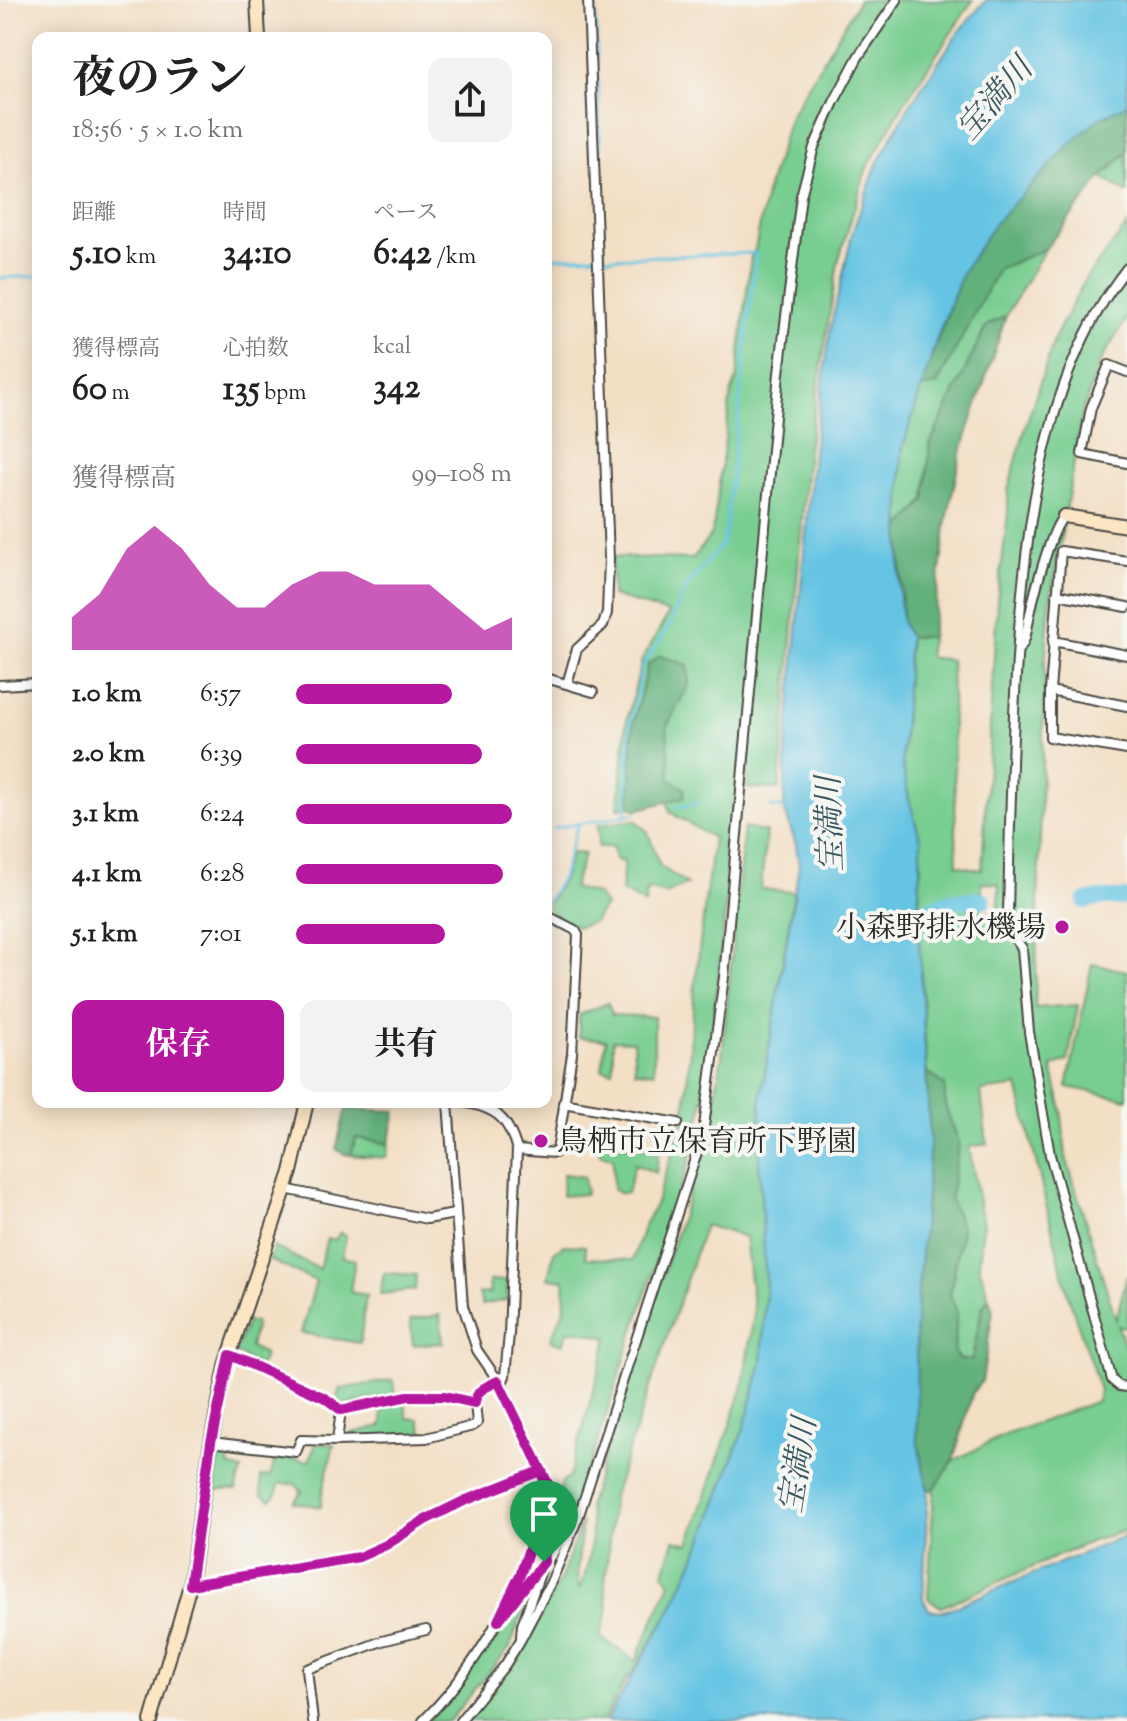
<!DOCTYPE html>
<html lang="ja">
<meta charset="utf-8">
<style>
:root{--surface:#fff;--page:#f2f2f2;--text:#222;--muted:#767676;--accent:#b5179e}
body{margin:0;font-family:"Sorts Mill Goudy","Noto Serif JP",serif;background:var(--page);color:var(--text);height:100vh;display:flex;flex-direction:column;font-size:30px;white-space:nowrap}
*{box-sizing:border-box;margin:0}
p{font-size:26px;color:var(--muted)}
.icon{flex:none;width:44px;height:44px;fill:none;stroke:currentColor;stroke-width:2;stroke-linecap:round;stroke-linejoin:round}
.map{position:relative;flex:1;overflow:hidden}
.panel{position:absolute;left:32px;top:32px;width:520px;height:1076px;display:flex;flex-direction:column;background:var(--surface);border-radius:16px;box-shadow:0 4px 20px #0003}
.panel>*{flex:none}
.pin{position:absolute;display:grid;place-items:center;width:68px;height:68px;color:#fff;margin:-82px -34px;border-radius:50% 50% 50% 0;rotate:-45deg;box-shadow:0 0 8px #0007}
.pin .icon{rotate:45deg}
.round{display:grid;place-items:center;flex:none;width:84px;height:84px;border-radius:16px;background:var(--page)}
.summary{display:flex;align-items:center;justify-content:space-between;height:136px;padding:0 40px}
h1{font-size:44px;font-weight:700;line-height:60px}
.metrics{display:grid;grid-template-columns:repeat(3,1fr);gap:12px;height:136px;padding:8px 40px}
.metrics div{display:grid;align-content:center}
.metrics b{font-size:34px;font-weight:700}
.metrics small{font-size:22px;font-weight:400}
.metrics p{font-size:22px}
.chart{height:224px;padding:16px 40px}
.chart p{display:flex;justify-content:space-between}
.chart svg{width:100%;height:144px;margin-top:8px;fill:var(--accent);opacity:.7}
.button{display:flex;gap:16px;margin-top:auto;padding:16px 40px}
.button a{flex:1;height:92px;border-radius:16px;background:var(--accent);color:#fff;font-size:32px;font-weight:700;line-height:92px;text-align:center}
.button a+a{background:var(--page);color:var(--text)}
ul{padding:0 40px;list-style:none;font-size:26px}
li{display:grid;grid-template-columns:128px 96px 1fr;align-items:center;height:60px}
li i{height:20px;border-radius:10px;background:var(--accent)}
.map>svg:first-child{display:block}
.green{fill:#78cd90;stroke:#527c5e;stroke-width:2;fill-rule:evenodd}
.forest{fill:#62b07a;stroke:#466e52;stroke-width:2}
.water{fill:#65c4e3;stroke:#487887;stroke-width:2}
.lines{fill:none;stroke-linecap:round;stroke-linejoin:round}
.stream{stroke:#65c4e3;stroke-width:3}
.river{stroke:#65c4e3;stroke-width:16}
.street-casing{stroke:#494642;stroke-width:12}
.secondary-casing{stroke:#494642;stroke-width:16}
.street{stroke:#fff;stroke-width:8}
.secondary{stroke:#fce6c4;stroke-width:12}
.route-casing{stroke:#fff;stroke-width:16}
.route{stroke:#b5179e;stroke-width:10}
.poi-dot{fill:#b5179e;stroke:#f6f6f2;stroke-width:3}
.labels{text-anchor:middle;stroke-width:8;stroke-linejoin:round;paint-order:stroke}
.poi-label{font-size:30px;fill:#2b2b2b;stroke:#f6f6f2;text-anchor:end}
.water-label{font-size:32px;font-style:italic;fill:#3c5962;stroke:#f6f6f2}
</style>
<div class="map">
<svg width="1127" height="1721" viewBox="0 0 1127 1721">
<rect width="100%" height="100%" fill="#f6f6f2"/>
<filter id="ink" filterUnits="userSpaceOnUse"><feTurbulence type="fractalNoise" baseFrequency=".0125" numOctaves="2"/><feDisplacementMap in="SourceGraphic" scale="16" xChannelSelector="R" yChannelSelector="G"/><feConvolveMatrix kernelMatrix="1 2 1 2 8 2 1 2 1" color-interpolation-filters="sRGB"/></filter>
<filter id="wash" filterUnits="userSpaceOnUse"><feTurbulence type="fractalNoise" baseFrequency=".006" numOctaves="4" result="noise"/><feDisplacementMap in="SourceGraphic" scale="32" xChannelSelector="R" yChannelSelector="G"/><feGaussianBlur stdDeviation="1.8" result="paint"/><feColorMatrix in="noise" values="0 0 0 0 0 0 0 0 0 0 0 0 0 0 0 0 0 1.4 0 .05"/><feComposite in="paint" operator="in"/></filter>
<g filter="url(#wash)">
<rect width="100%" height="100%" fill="#f3dfc4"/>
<g class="green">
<path d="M859 0H973L903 105 866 170 838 262 808 449 779 789 747 788 748 776H739L710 1056 698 1133 576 1508 565 1521 556 1539 549 1542 562 1482 569 1478 608 1338 580 1331H568L563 1344 550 1340 565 1308 564 1280 548 1278 554 1252 564 1245 585 1246 586 1258 633 1260 643 1227 656 1203 685 1112 695 984 713 838 670 812 667 801 683 797 670 779 667 726 689 684 688 666 660 656 648 665 633 725 630 806 618 808 627 720 642 660 669 613 612 596V557L693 559 711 534 714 522 731 393 737 379 751 256 755 250 766 194 790 116Z"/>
<path d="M1127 152V193L1102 177Z"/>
<path d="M1127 226V318L1101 360 1083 410 1050 603 1045 664 1035 1008 1078 1005 1068 1061 1052 1067 1061 1106 1066 1157 1116 1320 1127 1275V1327L1118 1326 1127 1351V1530L1092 1541 941 1607 928 1598 934 1489 953 1461 1000 1437 1097 1401 1100 1390 1067 1292 1018 1086 981 1091 987 1144 969 1147 983 1225 979 1265 989 1298 982 1308 972 1360H960L954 1353 957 1312 949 1294 962 1229 949 1199 959 1142 945 1106V1086L927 1072 918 923 921 862 902 762 909 637H931L928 657 951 660 957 865 982 870 997 601 1008 514V490L1028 419 1055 337 1086 278ZM982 882 999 884 998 913 981 914Z"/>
<path d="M1045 249 1006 316 986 326 930 444 925 500 900 529 902 450 920 388 937 384 998 269Z"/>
<path d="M635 820 648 832 660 866 687 884 666 894 647 889 645 904 621 891 624 862 615 860 613 847H598V825Z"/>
<path d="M744 828 766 832 761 889 794 892 761 1097 759 1159 766 1286 762 1363 744 1428 702 1542 672 1608 630 1677 628 1676 603 1721H467L517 1661 561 1578 582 1521 577 1573 579 1589C589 1572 595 1526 588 1507L709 1132 722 1057ZM705 1225 745 1237 754 1314 742 1390 689 1544 674 1540 664 1573 670 1583 636 1661 600 1637 608 1609 605 1586 613 1496Z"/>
<path d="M572 853 584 854 573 888 597 894 605 905 594 922 577 927 549 912 547 905 564 878Z"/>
<path d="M1092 964 1127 971V1099L1067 1087Z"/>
<path d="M608 1003 612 1015 654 1017V1072L635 1071 633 1041 613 1040V1071L602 1069 606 1040 579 1037V1015Z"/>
<path d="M356 1138 389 1144 386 1158 351 1155Z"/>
<path d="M599 1142 659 1150 656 1173 635 1164 627 1193H619L613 1189V1158L600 1154Z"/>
<path d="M563 1174 584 1177 586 1194 562 1196Z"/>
<path d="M340 1232 346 1235 342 1257 355 1260 350 1292 366 1295 360 1343 301 1333 316 1281 269 1260 274 1247 319 1269 327 1239H336Z"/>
<path d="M384 1273 416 1275 415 1290 380 1294Z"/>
<path d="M507 1280V1300L482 1305 479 1294 490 1293 489 1281Z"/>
<path d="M440 1315 443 1343 413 1345 410 1320Z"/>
<path d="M247 1321 256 1323 250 1347 265 1354 260 1366 235 1353Z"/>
<path d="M393 1380 395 1395 341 1406 337 1403 340 1389Z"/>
<path d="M405 1402 407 1418 419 1419 424 1437 352 1439V1433L382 1426V1405Z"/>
<path d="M316 1444H334L322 1494 321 1507 293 1502 302 1492 295 1484H279L277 1494 271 1500 261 1494V1477L270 1476 276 1456 309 1461Z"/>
<path d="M219 1448 230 1449 229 1466 242 1470 236 1490H213Z"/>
<path d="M533 1582 510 1647 449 1721H428L498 1636Z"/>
</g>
<g class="forest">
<path d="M1127 104V152L1102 177 1045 249 998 269 937 385 920 388 963 271 995 223 1071 143 1097 120Z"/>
<path d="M1006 316 960 456 947 520 931 637H909L902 622 900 529 925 500 930 444 986 326Z"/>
<path d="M660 656 688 665 689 684 667 726 670 779 685 789 684 797 637 810 630 806 633 725 648 664Z"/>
<path d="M927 1072 945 1085V1106L959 1142 950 1199 962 1229 950 1294 957 1312 954 1353 959 1360H972L982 1308 989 1298 993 1310 982 1381 973 1392 953 1461 934 1489 928 1491 917 1439 916 1314 930 1143Z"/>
<path d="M346 1109 396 1111 389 1144 356 1138 351 1155 344 1154 336 1149Z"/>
</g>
<path class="water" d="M986 0H1127V104L1097 120 1071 143 995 223 963 271 937 338 902 450 899 586 902 622 909 637 902 762 909 799 921 841 918 923 930 1143 916 1314 917 1439 928 1491 923 1599 929 1610 944 1611 1127 1535V1721H606L672 1608 702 1542 744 1428 762 1363 766 1286 759 1159 761 1097 799 866 796 845 784 808 786 750 814 444 831 326 853 230 877 164 908 108 958 33Z"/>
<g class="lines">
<g class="stream">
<path d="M595 0 604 256"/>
<path d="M604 256 607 258 756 253 725 535 722 544 687 587 668 628 642 667 630 727 626 816"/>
<path d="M546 258 597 256"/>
<path d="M0 278 38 276"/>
<path d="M677 807 699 803"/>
<path d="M771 807 784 808"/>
<path d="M554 828 634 814"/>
<path d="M546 903 562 877 578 824"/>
</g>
<g class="river">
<path d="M1085 901 1099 898H1127"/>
<path d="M900 925C933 907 943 898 983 900"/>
</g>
</g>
</g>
<g filter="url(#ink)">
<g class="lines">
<g class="street-casing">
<g id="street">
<path d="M1127 268C1033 387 1021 568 1014 714 1011 781 1009 848 1008 915L1010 932 1022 948 1029 1032 1050 1155 1112 1380 1119 1386 1127 1387"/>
<path d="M1127 372 1109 365 1091 408 1082 454 1127 463"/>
<path d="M1127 561 1061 551 1050 691V737L1127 750"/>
<path d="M1057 594 1127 607"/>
<path d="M1053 641 1127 655"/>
<path d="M1018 650C1027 642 1027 626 1030 614 1034 595 1051 528 1064 516"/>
<path d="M546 678 593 692"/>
<path d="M567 684 577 649 603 625 607 613 609 559 588 0"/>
<path d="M0 685 38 683"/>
<path d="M1050 691 1127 706"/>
<path d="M448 1102 463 1306 477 1350 501 1385 552 1492 544 1562 522 1625 521 1636"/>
<path d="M461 1102C495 1107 508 1117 517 1150L509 1334 505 1376 501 1385"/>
<path d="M563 1103 678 1123"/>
<path d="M517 1150 555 1153 557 1151 572 1054 578 935 575 930 546 915"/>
<path d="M285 1189 427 1219 455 1214"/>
<path d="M230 1355 325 1398 341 1410"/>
<path d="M337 1441 426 1438 473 1426 477 1423 475 1403"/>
<path d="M211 1442 296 1452 301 1440 337 1441 341 1410 408 1396H444L475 1403C476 1389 487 1387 498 1381"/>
<path d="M190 1585 359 1557 386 1545 425 1520 464 1501 540 1471"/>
<path d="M511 1604 554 1552 574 1513 581 1508"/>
<path d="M313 1721 307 1669 382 1641 426 1630"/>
<path d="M423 1721C488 1656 529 1573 546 1484"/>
<path d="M460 1721 505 1665 520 1641 551 1582 578 1518 703 1134 724 977 779 373 801 196 814 147 834 102 858 57 897 0"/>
</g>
</g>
<g class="secondary-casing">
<g id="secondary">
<path d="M257 0 259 38"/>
<path d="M1064 516 1127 526"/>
<path d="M151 1721 190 1585 211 1442 227 1362 291 1172 307 1102"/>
</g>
</g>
<use href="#street" class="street"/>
<use href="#secondary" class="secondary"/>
</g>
</g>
<g class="lines" filter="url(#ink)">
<g class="route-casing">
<path id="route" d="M544 1562 552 1492 498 1381C487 1387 476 1389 475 1403L444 1396H408L341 1410 325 1398 230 1355 211 1442 190 1585 359 1557 386 1545 425 1520 464 1501 540 1471 546 1484 540 1517 520 1575 498 1621 544 1562"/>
</g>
<use href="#route" class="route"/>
</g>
<g class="poi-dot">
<circle cx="1062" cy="927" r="8"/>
<circle cx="541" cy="1141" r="8"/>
</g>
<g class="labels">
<g class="poi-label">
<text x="1046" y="937">小森野排水機場</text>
<text x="557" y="1151" text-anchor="start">鳥栖市立保育所下野園</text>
</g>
<g class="water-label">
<text transform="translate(994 98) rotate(-49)" y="11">宝満川</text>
<text transform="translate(829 824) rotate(-92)" y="11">宝満川</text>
<text transform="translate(797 1465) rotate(-81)" y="11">宝満川</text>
</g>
</g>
</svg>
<div class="pin" style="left:544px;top:1562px;background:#1e9e55"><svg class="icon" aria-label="arrive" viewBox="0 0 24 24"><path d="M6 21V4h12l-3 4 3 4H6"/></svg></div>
<section class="panel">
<div class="summary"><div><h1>夜のラン</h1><p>18:56 · 5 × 1.0 km</p></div><a class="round"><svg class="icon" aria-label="share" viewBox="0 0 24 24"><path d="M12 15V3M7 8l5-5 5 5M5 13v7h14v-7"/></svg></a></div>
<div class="metrics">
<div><p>距離</p><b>5.10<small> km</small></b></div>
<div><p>時間</p><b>34:10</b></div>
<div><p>ペース</p><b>6:42<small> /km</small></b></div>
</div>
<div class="metrics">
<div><p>獲得標高</p><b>60<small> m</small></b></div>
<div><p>心拍数</p><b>135<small> bpm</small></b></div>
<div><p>kcal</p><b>342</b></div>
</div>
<div class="chart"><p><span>獲得標高</span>99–108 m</p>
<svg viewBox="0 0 160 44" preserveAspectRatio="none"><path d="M0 44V34L10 27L20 13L30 6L40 13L50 24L60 31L70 31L80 24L90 20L100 20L110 24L120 24L130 24L140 31L150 38L160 34V44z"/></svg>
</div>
<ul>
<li><b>1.0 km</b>6:57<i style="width:72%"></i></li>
<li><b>2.0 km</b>6:39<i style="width:86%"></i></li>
<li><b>3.1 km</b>6:24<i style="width:100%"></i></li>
<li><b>4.1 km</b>6:28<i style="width:96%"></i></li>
<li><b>5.1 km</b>7:01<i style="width:69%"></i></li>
</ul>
<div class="button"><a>保存</a><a>共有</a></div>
</section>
</div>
